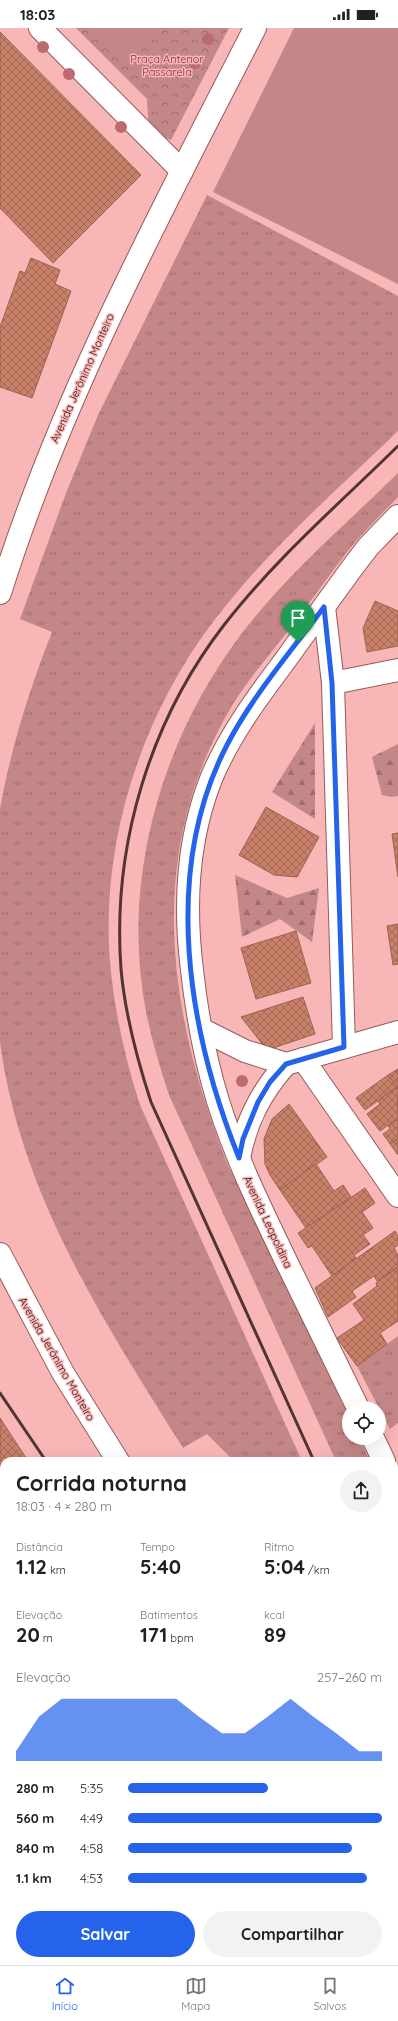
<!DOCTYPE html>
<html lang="pt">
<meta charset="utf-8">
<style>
:root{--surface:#fff;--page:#f2f2f2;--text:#202124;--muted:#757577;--line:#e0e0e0;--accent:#2563eb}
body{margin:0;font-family:Quicksand,sans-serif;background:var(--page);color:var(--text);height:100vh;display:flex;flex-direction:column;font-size:15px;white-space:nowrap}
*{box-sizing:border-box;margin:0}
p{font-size:13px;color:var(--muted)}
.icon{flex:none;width:22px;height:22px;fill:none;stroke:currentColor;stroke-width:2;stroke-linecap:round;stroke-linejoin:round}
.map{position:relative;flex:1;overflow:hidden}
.panel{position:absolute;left:0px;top:1429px;width:398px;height:508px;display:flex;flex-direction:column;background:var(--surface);border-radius:12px 12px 0 0;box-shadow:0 4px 16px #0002}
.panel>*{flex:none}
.buttons{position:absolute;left:342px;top:1373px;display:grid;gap:8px}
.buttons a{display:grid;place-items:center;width:44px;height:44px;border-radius:50%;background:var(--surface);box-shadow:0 4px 16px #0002;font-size:20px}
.pin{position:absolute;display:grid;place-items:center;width:34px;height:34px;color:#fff;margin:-41px -17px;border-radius:50% 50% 50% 0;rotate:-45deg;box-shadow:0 0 4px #0007}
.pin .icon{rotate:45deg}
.round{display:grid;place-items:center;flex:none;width:42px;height:42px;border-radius:21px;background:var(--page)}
.head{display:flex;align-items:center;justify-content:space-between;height:68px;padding:0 16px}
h1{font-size:22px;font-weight:700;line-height:30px}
.metrics{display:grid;grid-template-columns:repeat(3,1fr);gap:6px;height:68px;padding:4px 16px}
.metrics div{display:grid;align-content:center}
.metrics b{font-size:20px;font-weight:700}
.metrics small{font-size:11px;font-weight:400}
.metrics p{font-size:11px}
.chart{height:112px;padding:8px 16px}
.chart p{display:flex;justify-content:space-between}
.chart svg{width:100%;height:72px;margin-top:4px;fill:var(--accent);opacity:.7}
.cta{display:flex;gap:8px;margin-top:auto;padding:8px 16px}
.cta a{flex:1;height:46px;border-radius:24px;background:var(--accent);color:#fff;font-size:16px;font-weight:700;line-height:46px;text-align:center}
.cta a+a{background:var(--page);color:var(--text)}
ul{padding:0 16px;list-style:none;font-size:13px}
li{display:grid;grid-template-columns:64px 48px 1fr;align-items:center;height:30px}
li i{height:10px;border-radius:5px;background:var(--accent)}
.status{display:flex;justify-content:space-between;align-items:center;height:28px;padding:0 20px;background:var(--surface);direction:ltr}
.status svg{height:11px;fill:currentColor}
.dock{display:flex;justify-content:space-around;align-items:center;height:56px;border-top:1px solid var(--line);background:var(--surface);font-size:11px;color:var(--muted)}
.dock a{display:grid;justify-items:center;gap:2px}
.dock .on{color:var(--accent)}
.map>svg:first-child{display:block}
.grass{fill:url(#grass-tufts)}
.forest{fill:url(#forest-firs)}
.park{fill:url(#park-crowns)}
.pitch{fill:#c48788}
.water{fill:url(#water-ripples)}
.building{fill:url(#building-cross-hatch);stroke:#9b6250}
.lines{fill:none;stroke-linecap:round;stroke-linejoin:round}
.street-casing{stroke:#955a5b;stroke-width:24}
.secondary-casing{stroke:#955a5b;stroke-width:24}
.street{stroke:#fff;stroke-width:22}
.secondary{stroke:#fff;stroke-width:22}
.rail{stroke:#533333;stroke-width:3}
.tree{fill:#bb6a6e}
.route-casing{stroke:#fff;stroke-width:8}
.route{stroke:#2563eb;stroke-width:5}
.labels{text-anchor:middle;stroke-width:3;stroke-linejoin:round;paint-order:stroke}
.park-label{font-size:11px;fill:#882b34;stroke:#f9b6b6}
.street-label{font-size:11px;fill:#2b1414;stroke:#f9b6b6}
</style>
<div class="status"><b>18:03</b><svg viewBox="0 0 49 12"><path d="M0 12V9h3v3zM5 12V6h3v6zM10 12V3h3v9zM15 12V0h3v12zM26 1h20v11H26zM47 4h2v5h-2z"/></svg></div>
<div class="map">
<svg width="398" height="1937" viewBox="0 0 398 1937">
<defs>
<pattern id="grass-tufts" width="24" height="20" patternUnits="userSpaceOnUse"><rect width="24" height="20" fill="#c48788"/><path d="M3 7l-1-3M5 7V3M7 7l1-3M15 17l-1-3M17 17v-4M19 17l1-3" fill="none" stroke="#9f6d6e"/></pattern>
<pattern id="forest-firs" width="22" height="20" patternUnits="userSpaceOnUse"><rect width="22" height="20" fill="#c48788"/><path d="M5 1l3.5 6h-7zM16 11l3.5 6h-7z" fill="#9f6d6e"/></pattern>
<pattern id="park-crowns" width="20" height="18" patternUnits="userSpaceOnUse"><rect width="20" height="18" fill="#c48788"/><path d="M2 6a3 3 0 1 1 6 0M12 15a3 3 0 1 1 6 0" fill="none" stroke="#9f6d6e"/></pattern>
<pattern id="water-ripples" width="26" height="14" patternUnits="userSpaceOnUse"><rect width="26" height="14" fill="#5d82bb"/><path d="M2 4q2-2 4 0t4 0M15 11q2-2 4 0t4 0" fill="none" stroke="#4d6997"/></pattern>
<pattern id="building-cross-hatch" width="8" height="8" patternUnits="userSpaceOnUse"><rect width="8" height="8" fill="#c88069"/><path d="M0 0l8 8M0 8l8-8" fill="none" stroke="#a36855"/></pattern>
</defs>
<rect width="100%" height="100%" fill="#f9b6b6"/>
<g class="grass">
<path d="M207 167 398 268V403C336 463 269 521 216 590 140 688 98 820 111 944 116 990 126 1034 140 1077L302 1433H234L207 1406 183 1420C104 1294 20 1166 0 1014 0 990 0 964 0 939 0 886 0 834 0 781 11 720 29 662 52 604L20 591 66 465 98 387Z"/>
<path d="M398 445V469C383 485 366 501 352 518 331 544 312 572 291 599 272 624 250 649 233 676 144 824 167 982 227 1135L349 1389V1410H359L370 1433H336L169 1067C160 1040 152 1013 146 984 121 854 160 715 239 609 284 549 344 498 398 445Z"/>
<path d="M398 1308V1395L390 1401 357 1338Z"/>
<path d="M394 1500H398V1568L394 1560Z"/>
<path d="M394 1656 398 1664V1750L394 1744Z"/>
</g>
<g class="forest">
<path d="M315 695V791L272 764Z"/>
<path d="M398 716V768L391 769 382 767 372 729Z"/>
<path d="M235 847 287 870 319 860 312 914 280 891 242 909Z"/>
<path d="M258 1933H329L332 1937H259Z"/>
</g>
<path class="park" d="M76 0H229L171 112 149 104 147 71Z"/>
<g class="pitch">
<path d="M89 0H156L122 34Z"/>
<path d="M294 0H398V256L213 164Z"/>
</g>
<path class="water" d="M0 1557 4 1562V1933H258L259 1937H0Z"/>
<g class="building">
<path d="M0 4 141 147 53 235 0 180Z"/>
<path d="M31 230 60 242 55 256 71 263 32 370 0 359V299L20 243 25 245Z"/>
<path d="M375 573 398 583V618L367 624 363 600Z"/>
<path d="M266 779 319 809 297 849 274 847 239 827Z"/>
<path d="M398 805V849L392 806Z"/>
<path d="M398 896V936L393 937 387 898Z"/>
<path d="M296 903 311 955 256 971 241 920Z"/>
<path d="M303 969 315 1006 267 1022 241 989Z"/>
<path d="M398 1041V1061L388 1047Z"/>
<path d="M388 1047 397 1059 365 1082 356 1070Z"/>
<path d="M397 1059 398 1090 380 1103 367 1086 380 1076 378 1073Z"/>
<path d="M289 1076 327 1129 280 1162 270 1147 265 1136 264 1111 272 1091Z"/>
<path d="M398 1090V1111L390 1116 383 1106 390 1101 388 1097Z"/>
<path d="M398 1111V1127L390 1116Z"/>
<path d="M316 1136 334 1163 343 1157 351 1169 306 1200 280 1162Z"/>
<path d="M365 1160 375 1175 362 1184 373 1200 363 1207 370 1216 354 1227 356 1230 332 1248 312 1218 308 1220 298 1205Z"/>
<path d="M395 1203 398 1208V1217L394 1220 398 1227V1239L377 1253 374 1248 352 1263 356 1269 328 1289 315 1260Z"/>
<path d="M398 1239V1293L380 1305 387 1316 357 1338 337 1310 364 1292 353 1276 377 1258 376 1255Z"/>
<path d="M0 1390 28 1433H4V1452L0 1455Z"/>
</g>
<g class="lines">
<g class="street-casing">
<g id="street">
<path d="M40 0 182 143"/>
<path d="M324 579 333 655 344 1019"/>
<path d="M333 655 398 642"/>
<path d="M201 1001 245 1023 286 1036 398 1004"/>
<path d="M303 1031 398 1168"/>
<path d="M239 1130C246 1093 261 1064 286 1036"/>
<path d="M358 1380C335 1333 312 1286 289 1239 263 1185 236 1131 218 1073 205 1031 197 987 192 942 184 878 187 812 211 751 229 708 256 671 284 634 306 603 329 572 352 540L368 519 398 488"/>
<path d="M373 1410 384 1433"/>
<path d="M394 1453 398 1461"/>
</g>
</g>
<g class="secondary-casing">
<g id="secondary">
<path d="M0 565C62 367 161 184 255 0"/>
<path d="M0 1226 63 1345 118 1433"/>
<path d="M394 1839 398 1845"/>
</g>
</g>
<use href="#street" class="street"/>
<use href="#secondary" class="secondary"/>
<g class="rail">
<path d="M0 1365 46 1433"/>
<path d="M314 1433 151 1074C137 1031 125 987 121 941 112 819 149 694 224 597 275 531 339 476 398 418"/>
<path d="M394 1607 398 1615"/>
<path d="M353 1933 357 1937"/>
<path d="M387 1933 390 1937"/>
</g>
</g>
<g class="tree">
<circle cx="208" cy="11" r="6"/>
<circle cx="43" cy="19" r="6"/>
<circle cx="195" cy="35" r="6"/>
<circle cx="69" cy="46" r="6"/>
<circle cx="121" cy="99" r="6"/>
<circle cx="242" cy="1053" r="6"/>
</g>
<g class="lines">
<g class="route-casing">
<path id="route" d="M324 579 332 655 344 1019 286 1036 270 1054 258 1074 243 1111 239 1130C188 1003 161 844 227 717 251 670 292 622 324 579Z"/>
</g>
<use href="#route" class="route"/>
</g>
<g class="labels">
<g class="park-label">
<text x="167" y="35">Praça Antenor<tspan x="167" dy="13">Passarela</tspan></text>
</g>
<g class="street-label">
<text transform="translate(82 350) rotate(-66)" y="4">Avenida Jerônimo Monteiro</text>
<text transform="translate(268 1194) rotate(65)" y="4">Avenida Leopoldina</text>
<text transform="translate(57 1331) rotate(60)" y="4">Avenida Jerônimo Monteiro</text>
</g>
</g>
</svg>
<div class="buttons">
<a><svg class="icon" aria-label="locate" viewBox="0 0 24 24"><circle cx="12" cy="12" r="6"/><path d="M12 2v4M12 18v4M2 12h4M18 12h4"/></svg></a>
</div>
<div class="pin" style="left:298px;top:614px;background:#1e9e55"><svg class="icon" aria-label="arrive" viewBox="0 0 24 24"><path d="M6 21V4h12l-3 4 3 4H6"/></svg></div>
<section class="panel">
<div class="head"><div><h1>Corrida noturna</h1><p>18:03 · 4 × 280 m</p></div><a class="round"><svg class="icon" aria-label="share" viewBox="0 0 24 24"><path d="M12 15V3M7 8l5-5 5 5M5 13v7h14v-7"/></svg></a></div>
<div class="metrics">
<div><p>Distância</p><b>1.12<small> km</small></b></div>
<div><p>Tempo</p><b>5:40</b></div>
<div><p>Ritmo</p><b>5:04<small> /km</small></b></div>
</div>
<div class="metrics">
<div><p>Elevação</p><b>20<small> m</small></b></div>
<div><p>Batimentos</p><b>171<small> bpm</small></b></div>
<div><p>kcal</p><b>89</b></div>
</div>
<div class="chart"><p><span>Elevação</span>257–260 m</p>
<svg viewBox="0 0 160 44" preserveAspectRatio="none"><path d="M0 44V38L10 17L20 6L30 6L40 6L50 6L60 6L70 6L80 17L90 27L100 27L110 17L120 6L130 17L140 27L150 38L160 38V44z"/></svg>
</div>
<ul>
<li><b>280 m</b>5:35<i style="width:55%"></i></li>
<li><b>560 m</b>4:49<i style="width:100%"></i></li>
<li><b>840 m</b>4:58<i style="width:88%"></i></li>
<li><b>1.1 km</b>4:53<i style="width:94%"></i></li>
</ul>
<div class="cta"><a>Salvar</a><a>Compartilhar</a></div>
</section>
</div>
<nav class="dock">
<a class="on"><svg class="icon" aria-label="home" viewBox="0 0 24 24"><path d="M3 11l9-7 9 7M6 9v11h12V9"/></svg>Início</a>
<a><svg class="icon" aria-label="map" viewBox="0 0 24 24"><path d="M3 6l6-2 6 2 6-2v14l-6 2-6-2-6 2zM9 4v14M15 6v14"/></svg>Mapa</a>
<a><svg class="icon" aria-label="saved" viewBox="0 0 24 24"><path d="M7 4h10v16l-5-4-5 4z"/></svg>Salvos</a>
</nav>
